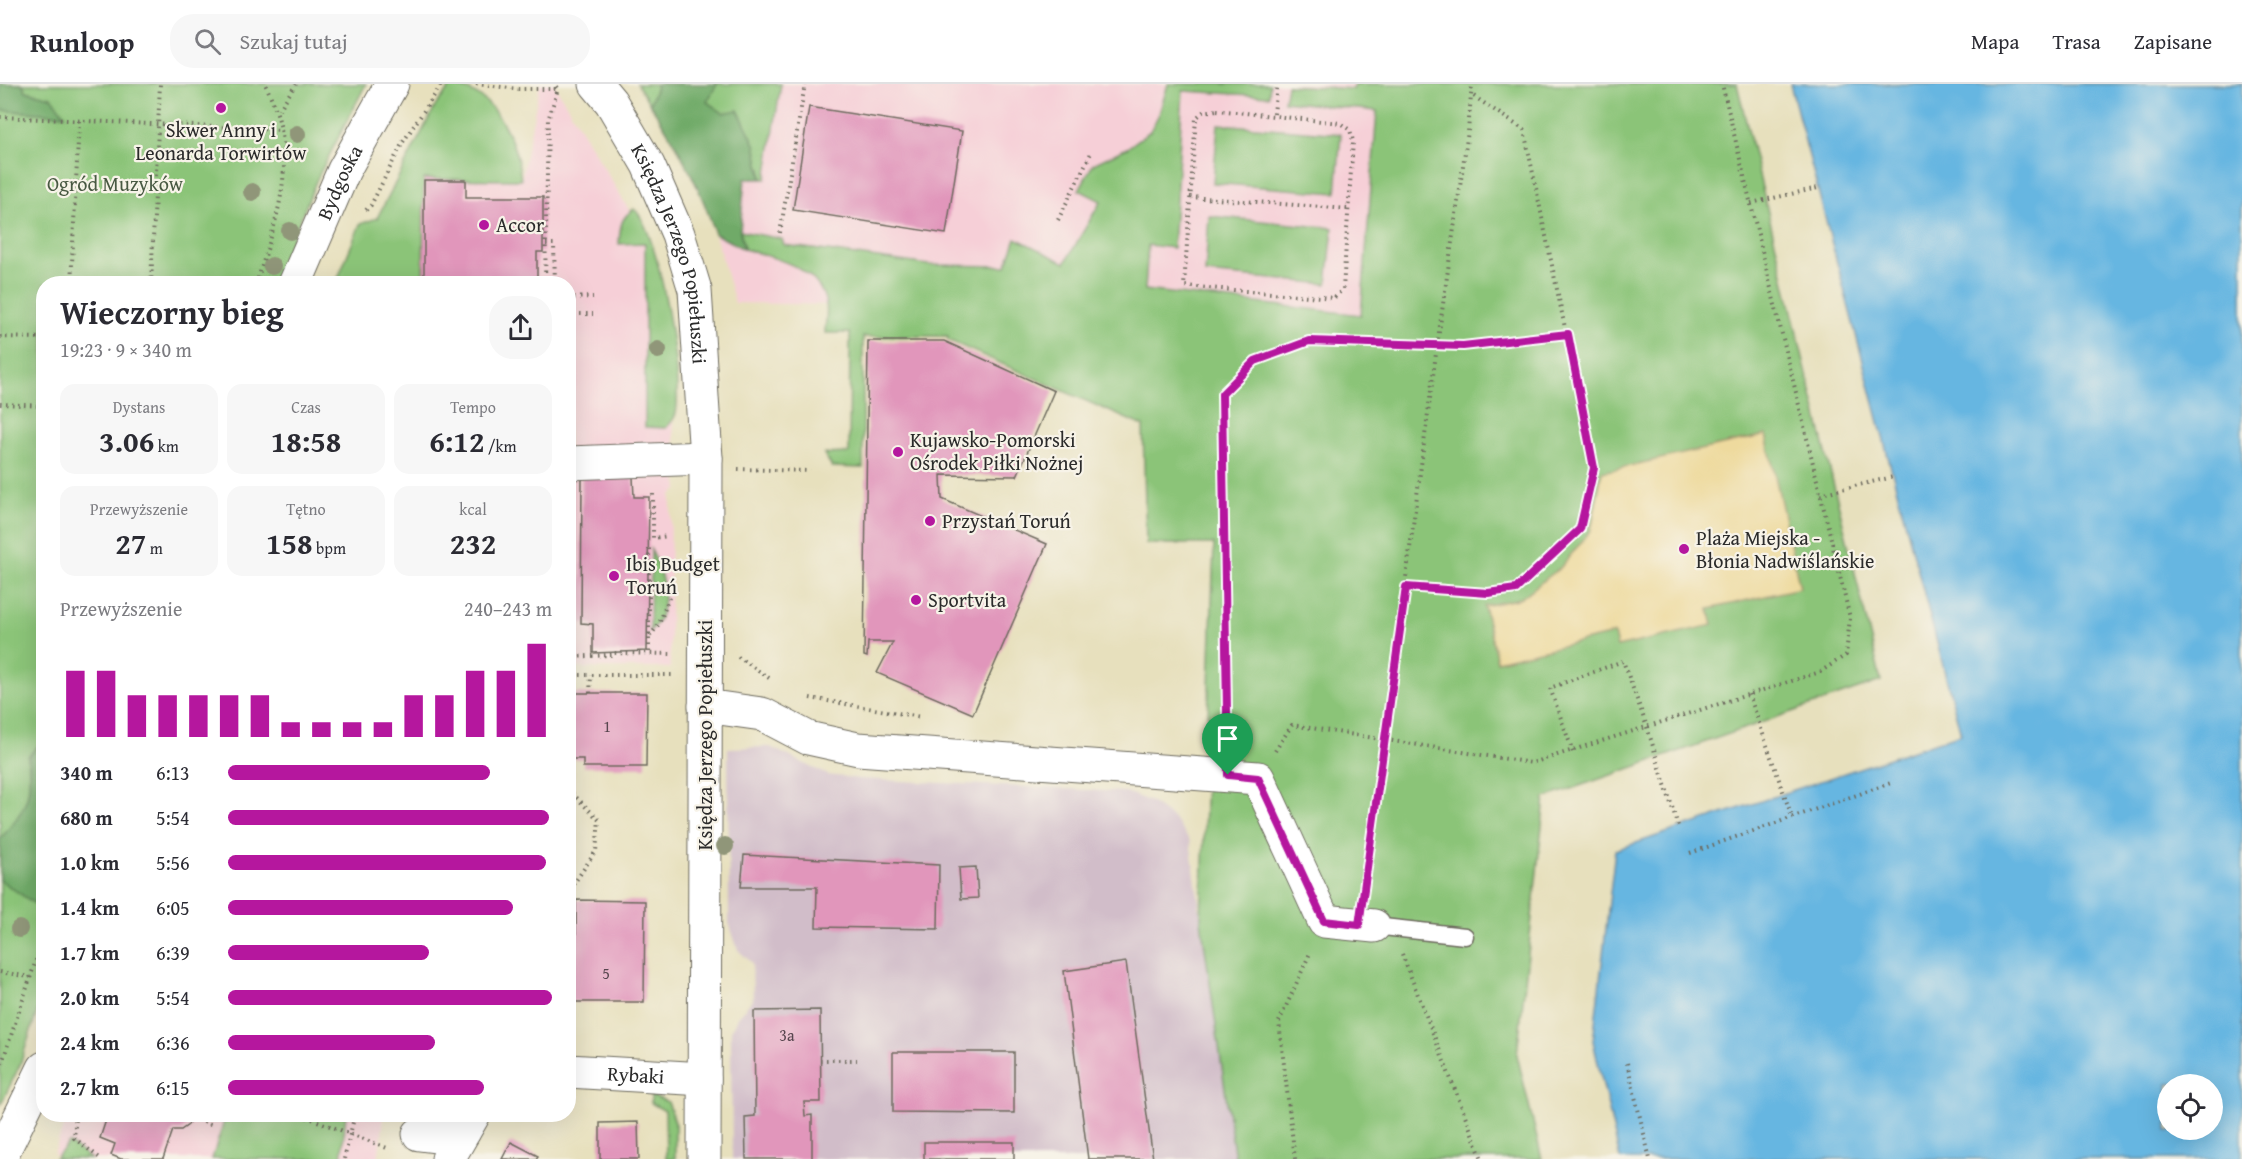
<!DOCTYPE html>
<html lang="pl">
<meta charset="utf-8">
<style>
:root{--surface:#fff;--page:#f7f7f7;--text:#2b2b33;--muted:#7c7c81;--line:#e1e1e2;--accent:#b5179e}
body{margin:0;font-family:"Gentium Book Plus",serif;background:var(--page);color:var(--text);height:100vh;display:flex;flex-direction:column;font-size:22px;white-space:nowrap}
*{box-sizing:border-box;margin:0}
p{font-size:20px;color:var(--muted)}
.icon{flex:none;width:33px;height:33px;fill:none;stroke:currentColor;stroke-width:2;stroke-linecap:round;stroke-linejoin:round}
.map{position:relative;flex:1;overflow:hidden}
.details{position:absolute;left:36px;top:192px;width:540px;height:846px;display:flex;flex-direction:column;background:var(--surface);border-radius:24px;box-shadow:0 6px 24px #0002}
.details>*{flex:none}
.controls{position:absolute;left:2157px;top:990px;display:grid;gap:12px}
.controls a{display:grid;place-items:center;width:66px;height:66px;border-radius:50%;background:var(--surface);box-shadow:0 6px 24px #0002;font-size:30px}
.pin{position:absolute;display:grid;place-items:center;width:51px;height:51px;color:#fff;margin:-62px -26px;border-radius:50% 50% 50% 0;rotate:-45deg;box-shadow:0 0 6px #0007}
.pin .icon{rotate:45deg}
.round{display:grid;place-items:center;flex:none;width:63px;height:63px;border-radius:24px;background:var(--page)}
.headline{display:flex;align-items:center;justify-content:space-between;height:102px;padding:0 24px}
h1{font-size:33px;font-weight:600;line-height:45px}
.stats{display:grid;grid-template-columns:repeat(3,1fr);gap:9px;height:102px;padding:6px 24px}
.stats div{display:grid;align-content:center;border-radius:15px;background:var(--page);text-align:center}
.stats b{font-size:30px;font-weight:600}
.stats small{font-size:16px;font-weight:400}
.stats p{font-size:16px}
.chart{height:168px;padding:12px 24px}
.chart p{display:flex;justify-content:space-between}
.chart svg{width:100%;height:108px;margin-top:6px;stroke:var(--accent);stroke-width:6}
ul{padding:0 24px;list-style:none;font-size:20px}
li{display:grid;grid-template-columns:96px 72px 1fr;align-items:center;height:45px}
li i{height:15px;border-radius:8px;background:var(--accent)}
header{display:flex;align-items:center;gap:36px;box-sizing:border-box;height:84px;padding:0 30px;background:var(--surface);border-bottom:2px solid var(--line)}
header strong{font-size:28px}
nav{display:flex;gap:33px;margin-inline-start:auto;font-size:21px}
.search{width:420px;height:54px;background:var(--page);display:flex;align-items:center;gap:15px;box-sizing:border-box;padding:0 21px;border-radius:24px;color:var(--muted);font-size:22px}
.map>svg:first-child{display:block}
.built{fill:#f6cfd7}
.industrial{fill:#d1bdc9}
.green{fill:#8bc478;stroke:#5b7852;stroke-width:1.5}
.forest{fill:#70aa68;stroke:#4e6a4a;stroke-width:1.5}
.sand{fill:#eeda9e;stroke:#8c8264;stroke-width:1.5}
.water{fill:#66b6e1;stroke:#487086;stroke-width:1.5;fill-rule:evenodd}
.building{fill:#e196bb}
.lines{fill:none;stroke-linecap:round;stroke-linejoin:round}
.service-casing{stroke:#6d6a5e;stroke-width:19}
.minor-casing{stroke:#6d6a5e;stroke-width:35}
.path{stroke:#6d6a5e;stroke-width:4;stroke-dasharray:1.5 4.5;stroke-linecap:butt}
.service{stroke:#fff;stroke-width:16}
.minor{stroke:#fff;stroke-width:33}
.tree{fill:#909679}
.route-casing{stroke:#fff;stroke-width:12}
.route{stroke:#b5179e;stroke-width:8}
.poi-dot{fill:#b5179e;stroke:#f7f3e8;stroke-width:2}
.labels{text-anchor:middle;stroke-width:4.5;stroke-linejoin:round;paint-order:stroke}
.number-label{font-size:16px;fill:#58464f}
.poi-label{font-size:20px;fill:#2b2b2b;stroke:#f7f3e8;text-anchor:start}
.street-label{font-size:20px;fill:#2b2b2b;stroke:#f7f3e8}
.park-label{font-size:20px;fill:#485942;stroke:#f7f3e8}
</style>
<header>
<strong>Runloop</strong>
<div class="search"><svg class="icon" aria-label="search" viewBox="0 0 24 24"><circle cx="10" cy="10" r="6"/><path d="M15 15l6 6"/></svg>Szukaj tutaj</div>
<nav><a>Mapa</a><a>Trasa</a><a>Zapisane</a></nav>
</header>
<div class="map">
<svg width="2242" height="1075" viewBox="0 0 2242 1075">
<rect width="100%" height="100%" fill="#f7f3e8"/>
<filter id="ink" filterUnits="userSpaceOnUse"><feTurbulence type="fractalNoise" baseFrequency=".0167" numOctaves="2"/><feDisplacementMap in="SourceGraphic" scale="12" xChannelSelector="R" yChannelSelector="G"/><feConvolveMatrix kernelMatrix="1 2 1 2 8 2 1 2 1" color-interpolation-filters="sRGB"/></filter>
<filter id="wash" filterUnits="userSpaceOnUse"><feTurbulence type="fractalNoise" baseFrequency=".008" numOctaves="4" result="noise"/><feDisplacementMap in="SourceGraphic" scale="24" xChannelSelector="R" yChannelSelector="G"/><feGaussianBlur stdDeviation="1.35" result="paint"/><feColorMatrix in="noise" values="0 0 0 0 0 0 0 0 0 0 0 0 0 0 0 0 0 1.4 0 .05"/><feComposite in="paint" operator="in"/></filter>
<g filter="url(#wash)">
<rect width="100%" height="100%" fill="#e7e0bd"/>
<g class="built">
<path d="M540 0H554L647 156 667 260 678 406 671 411 670 584H569L568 200 424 199 423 95 521 96Z"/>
<path d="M637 0H1379L1361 231 735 219 709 130 676 59Z"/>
<path d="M67 1031H383V1043L378 1075H59L54 1070Z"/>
</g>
<path class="industrial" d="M770 663 828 691 859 695 1126 708 1151 718 1173 734 1190 757 1235 1075H732L731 947 737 934 753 915 752 879 738 866 729 839 728 664Z"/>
<g class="green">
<path d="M0 0H366L317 95 274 199 44 200 43 909 20 981 0 1022Z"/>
<path d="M637 0H657L650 20Z"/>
<path d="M717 0H781L766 95H762L761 84 723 29 707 18Z"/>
<path d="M1168 0H1270L1269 12 1183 7 1173 164 1148 161 1145 206 1361 231 1377 27 1284 17 1287 1 1354 5V0H1737L1881 597 1545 714 1517 971 1542 1075H1235L1201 836 1214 460H1146L1143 342 948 256V252L863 253V384L832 383 824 370 849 369 850 249H825C825 240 828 229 826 220 819 183 775 174 744 165L740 147 782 155 784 161 929 181 1006 182 1016 154 1065 179 1101 117 1079 106 1093 80 1127 64 1150 47 1159 30Z"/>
<path d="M451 2C495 5 517 59 521 96L424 95 423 199H336L360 140 377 134 436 21Z"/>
<path d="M1218 40 1341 50 1336 109 1213 99Z"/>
<path d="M634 125C659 144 683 297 676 329 675 335 670 340 666 344L645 343V159L619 160C620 143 620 134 634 125Z"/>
<path d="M1209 132 1333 144 1327 200 1205 189Z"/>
<path d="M651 466C664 489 672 527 650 547Z"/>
<path d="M651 1011 668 1018 675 1038V1075H666L665 1027 651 1019Z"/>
<path d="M226 1031H346L341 1075H212Z"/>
<path d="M69 1059 91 1075H55Z"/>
</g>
<g class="forest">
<path d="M0 0H23L26 7 51 13 65 31 0 26Z"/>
<path d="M657 0H717L707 18 723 29 738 26 755 60 762 95H745L740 147 744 165 715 150C701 103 677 60 650 20Z"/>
<path d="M43 656V812L35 820 0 796V755C26 726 33 712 28 673Z"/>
</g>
<path class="sand" d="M1766 351 1800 504 1709 525 1713 541 1617 563 1614 550 1497 577 1484 522 1521 514 1561 483 1591 446 1602 388Z"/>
<path class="water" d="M1790 0H2242V1075H1620L1593 957 1615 766 1961 650ZM2168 1000H2212V1046H2168Z"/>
<g id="blocks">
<g class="building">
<path d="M809 23 962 47 946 150 793 126Z"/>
<path d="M424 96H466V113H543V168H537V200H424Z"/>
<path d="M868 257H944L1054 307 1017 392 941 391 942 415 1047 460 973 630 877 589 893 558H868L867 573 864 572Z"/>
<path d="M582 393H633L634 413H649L647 567 593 569V540L581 539Z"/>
<path d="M568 609H647L646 683H583V675H568Z"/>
<path d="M744 771 939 781 938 845 816 843 817 803H741Z"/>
<path d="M976 783 978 814 961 815 959 784Z"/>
<path d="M576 816 645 817 644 918H568V860H576Z"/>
<path d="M1126 878 1153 1075H1088L1064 887Z"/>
<path d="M820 926 821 1018H804L805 1032 812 1031V1075H746L745 1033 755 1032 754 927Z"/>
<path d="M893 968H1014V1029L893 1028Z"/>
<path d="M108 1030H192L188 1041 181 1046H173L163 1075H121L111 1071 115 1060 100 1054Z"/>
<path d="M638 1038 639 1075H600V1039Z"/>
<path d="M511 1058 538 1072 536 1075H502Z"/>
<rect x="924" y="1058" width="90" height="17"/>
</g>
</g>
</g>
<g filter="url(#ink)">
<use href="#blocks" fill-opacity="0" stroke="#6d6a5e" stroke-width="1.5"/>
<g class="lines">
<g class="service-casing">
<path id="service" d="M1374 842 1465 852"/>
</g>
<g class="minor-casing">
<g id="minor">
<path id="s1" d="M596 0 611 18 648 81 678 150 695 206 706 374 704 1075"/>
<path id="s2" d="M295 200 344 86 392 0"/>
<path d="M568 379 706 374"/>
<path d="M705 622 762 630 808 654 858 665 1258 694 1324 837 1374 842"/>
<path id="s3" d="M568 987 704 995"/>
<path d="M419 1050 443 1053 464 1047"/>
<path d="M0 1074 44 984"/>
<path d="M448 1075 474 1030"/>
</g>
</g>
<g class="path">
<path d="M476 0 518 5H558L554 0"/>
<path d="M279 26 296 0"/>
<path d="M1217 26 1340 39 1350 46 1353 57 1343 205 1334 214 1184 202 1196 34 1203 28Z"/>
<path d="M1274 30 1277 0"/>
<path d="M0 33 282 46"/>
<path d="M1190 113 1348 125"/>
<path d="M1751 119 1818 104"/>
<path d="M366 126 371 121 403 58 442 0"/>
<path d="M1058 136 1092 67"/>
<path d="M780 149 805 0"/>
<path d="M546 160H554L555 200"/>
<path d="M71 200 79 37"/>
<path d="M151 200 160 0"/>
<path d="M256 200C279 129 301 71 265 0"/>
<path d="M545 200 548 36 558 5"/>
<path d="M568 214 593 213"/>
<path d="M568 230H593"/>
<path d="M0 253 44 254"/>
<path d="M0 320 44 322"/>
<path d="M738 385 810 387"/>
<path d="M653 410V454L668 452"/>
<path d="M1820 410 1893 393"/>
<path d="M1405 503 1488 509 1516 505 1580 445 1594 384 1524 46 1472 11"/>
<path d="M650 552 659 540 670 511"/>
<path d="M649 568V463"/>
<path d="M568 573 612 571 613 569 672 570"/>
<path d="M738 573 772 596"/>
<path d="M568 591H673"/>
<path d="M590 609 591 591"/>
<path d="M1749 610 1792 733"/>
<path d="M810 614 921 633"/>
<path d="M1228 659 1222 310 1255 277 1309 257 1463 262 1568 250"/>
<path d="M1275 667 1292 641 1532 679 1820 588 1846 571 1850 534 1722 0"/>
<path d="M1573 668 1550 604 1623 577 1647 643 1679 745"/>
<path d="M568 705 599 736 596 767 568 808"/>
<path d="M1690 769 1891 699"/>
<path d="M1364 808 1437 262 1468 47 1472 0"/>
<path d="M568 839H571L572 860"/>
<path d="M1402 870 1482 1075"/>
<path d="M0 888 30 893"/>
<path d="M820 976H857"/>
<path d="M1627 979 1650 1075"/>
<path d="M0 985 44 852"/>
<path d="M76 1030 74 1054 101 1075"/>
<path d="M295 1030 312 1035 313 1030"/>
<path d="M192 1034 213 1041"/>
<path d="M312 1035 387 1064"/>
<path d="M344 1075 355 1030"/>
<path d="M1295 1075 1279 938 1311 867"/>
</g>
<use href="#service" class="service"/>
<use href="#minor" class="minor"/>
</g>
<g class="tree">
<circle cx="297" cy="50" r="9"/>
<circle cx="252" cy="108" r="9"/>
<circle cx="290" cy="147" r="9"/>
<circle cx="272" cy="182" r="9"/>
<circle cx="658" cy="266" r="9"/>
<circle cx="725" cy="762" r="9"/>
<circle cx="19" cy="845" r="9"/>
</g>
</g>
<g class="lines" filter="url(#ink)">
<g class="route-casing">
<path id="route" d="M1568 250 1594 384 1580 445 1516 505 1488 509 1406 503 1359 841 1324 837 1258 694 1228 691 1222 310 1255 277 1309 257 1463 262Z"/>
</g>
<use href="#route" class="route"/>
</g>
<g class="poi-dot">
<circle cx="221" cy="24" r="6"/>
<circle cx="484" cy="141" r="6"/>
<circle cx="898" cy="368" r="6"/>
<circle cx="930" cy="437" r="6"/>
<circle cx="1684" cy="465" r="6"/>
<circle cx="614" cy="492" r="6"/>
<circle cx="916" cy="516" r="6"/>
</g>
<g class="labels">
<g class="number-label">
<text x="607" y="648">1</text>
<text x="606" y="895">5</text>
<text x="787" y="957">3a</text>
</g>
<g class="poi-label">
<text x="221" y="53" text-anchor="middle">Skwer Anny i<tspan x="221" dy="23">Leonarda Torwirtów</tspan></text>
<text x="496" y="148">Accor</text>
<text x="910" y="363">Kujawsko-Pomorski<tspan x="910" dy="23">Ośrodek Piłki Nożnej</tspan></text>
<text x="942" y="444">Przystań Toruń</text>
<text x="1696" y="461">Plaża Miejska -<tspan x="1696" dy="23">Błonia Nadwiślańskie</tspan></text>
<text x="626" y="487">Ibis Budget<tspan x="626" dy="23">Toruń</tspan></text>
<text x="928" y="523">Sportvita</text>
</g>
<g class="street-label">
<text dy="7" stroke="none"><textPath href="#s2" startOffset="111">Bydgoska</textPath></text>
<text dy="7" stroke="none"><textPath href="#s1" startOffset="189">Księdza Jerzego Popiełuszki</textPath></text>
<text transform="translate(705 651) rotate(-90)" y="7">Księdza Jerzego Popiełuszki</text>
<text dy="7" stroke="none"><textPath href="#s3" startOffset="68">Rybaki</textPath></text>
</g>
<g class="park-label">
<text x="115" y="107">Ogród Muzyków</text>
</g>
</g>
</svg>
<div class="controls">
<a><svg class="icon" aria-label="locate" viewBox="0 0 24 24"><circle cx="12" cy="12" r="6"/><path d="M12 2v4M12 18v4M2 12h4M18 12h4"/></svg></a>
</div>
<div class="pin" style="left:1228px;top:691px;background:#1e9e55"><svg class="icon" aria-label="arrive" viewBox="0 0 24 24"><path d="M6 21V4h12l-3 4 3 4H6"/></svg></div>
<section class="details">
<div class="headline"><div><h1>Wieczorny bieg</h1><p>19:23 · 9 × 340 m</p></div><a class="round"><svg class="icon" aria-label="share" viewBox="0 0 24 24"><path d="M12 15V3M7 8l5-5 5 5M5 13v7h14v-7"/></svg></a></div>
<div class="stats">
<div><p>Dystans</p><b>3.06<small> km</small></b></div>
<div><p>Czas</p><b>18:58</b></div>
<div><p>Tempo</p><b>6:12<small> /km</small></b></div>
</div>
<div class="stats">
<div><p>Przewyższenie</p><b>27<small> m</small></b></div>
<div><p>Tętno</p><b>158<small> bpm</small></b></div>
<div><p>kcal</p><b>232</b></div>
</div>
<div class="chart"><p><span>Przewyższenie</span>240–243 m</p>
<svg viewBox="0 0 160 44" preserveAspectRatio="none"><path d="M5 44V17M15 44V17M25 44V27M35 44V27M45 44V27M55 44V27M65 44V27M75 44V38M85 44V38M95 44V38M105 44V38M115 44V27M125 44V27M135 44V17M145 44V17M155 44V6"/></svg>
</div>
<ul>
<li><b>340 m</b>6:13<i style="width:81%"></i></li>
<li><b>680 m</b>5:54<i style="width:99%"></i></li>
<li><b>1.0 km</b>5:56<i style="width:98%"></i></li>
<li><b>1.4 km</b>6:05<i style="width:88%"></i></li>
<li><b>1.7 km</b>6:39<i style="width:62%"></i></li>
<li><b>2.0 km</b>5:54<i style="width:100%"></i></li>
<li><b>2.4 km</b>6:36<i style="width:64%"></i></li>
<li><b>2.7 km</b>6:15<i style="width:79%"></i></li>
</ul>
</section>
</div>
